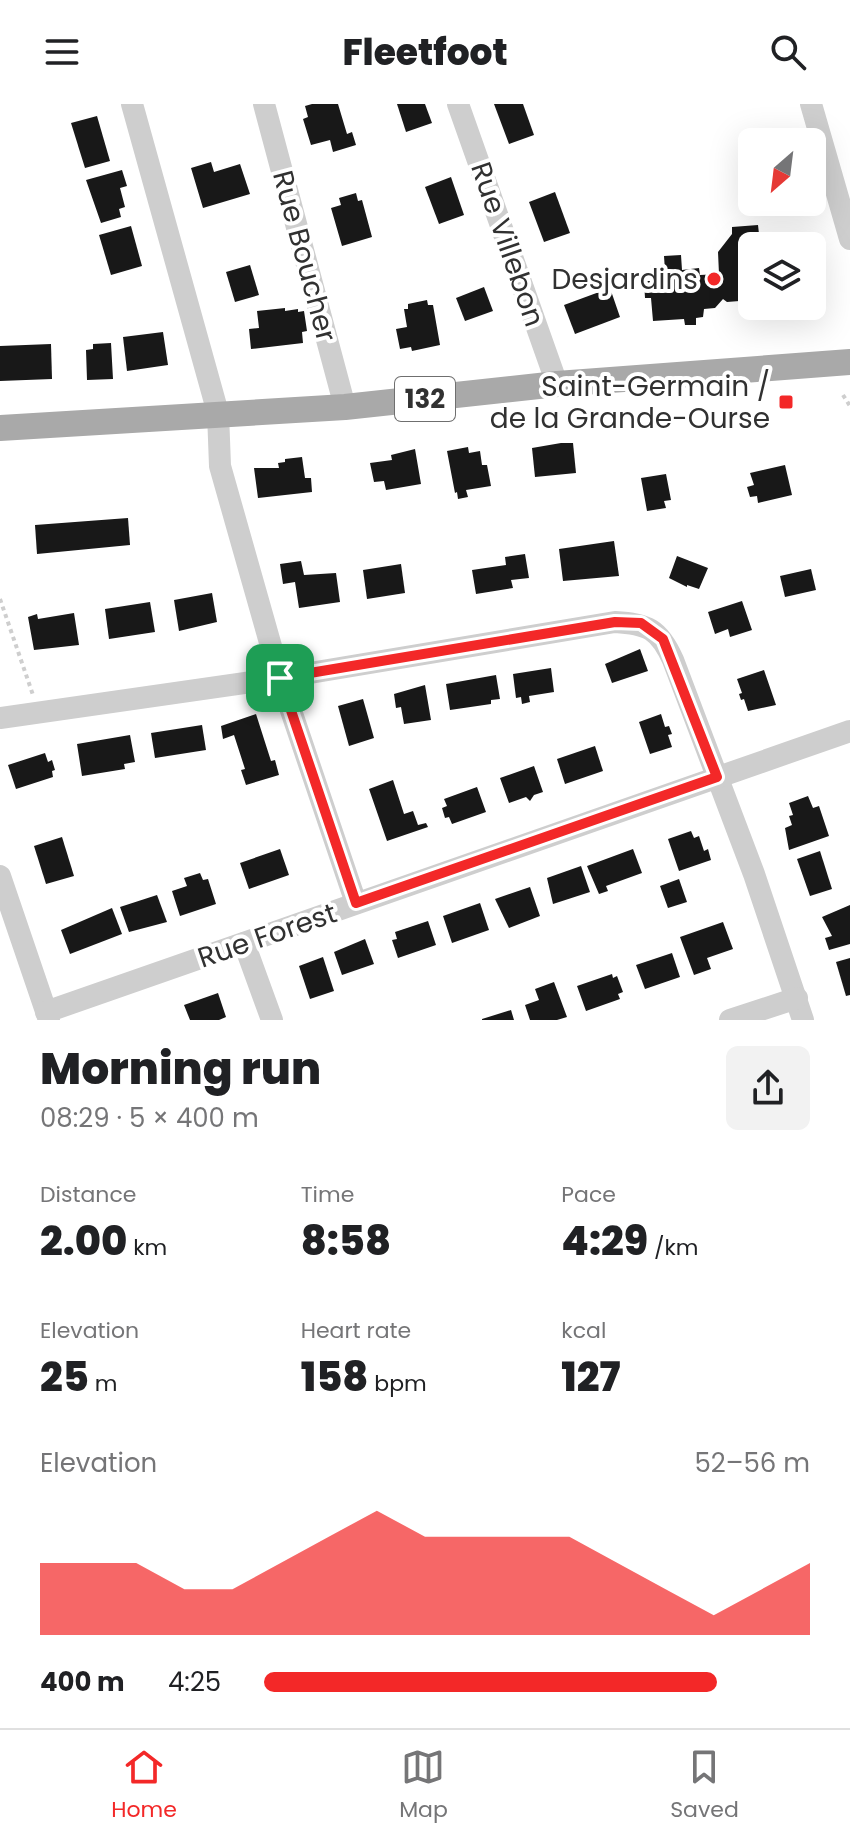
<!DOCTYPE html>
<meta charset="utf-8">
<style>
:root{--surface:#fff;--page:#f2f2f2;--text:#202124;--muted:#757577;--line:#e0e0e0;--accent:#f32828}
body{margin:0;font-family:Poppins,sans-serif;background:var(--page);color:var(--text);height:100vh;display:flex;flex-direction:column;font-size:30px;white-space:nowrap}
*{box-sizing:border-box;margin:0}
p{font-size:26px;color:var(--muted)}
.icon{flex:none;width:44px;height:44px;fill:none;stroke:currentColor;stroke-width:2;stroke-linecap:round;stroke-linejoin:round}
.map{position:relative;height:916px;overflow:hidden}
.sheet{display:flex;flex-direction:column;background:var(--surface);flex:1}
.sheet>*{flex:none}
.needle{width:52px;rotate:208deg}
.tools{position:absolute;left:738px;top:24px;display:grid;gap:16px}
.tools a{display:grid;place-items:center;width:88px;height:88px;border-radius:12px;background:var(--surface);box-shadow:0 8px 32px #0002;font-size:40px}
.pin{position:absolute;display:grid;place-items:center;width:68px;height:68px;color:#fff;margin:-34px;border-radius:16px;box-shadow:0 4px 12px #0006}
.round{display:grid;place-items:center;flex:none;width:84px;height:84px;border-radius:12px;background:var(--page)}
.summary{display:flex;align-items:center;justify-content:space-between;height:136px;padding:0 40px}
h1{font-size:44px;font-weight:800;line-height:60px}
.stats{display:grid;grid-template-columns:repeat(3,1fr);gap:12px;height:136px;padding:8px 40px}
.stats div{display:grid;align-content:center}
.stats b{font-size:40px;font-weight:800}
.stats small{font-size:22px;font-weight:400}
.stats p{font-size:22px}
.chart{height:224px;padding:16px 40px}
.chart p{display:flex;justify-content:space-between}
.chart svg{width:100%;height:144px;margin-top:8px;fill:var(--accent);opacity:.7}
ul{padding:0 40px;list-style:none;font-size:26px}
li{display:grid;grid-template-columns:128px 96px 1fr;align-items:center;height:60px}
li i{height:20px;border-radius:10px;background:var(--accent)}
header{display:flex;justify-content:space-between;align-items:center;height:104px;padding:0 40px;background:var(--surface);font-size:36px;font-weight:800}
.menu{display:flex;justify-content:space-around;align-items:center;height:112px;border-top:2px solid var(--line);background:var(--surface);font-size:22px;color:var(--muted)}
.menu a{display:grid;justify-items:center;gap:4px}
.menu .on{color:var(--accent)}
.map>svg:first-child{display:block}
.building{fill:#181818}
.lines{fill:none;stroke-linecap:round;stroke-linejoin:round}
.path{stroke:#cecece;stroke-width:4;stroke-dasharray:4 4;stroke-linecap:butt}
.minor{stroke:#cecece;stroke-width:22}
.major{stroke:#a9a9a9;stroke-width:26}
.route-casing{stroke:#fff;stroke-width:16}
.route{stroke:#f32828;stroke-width:10}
.poi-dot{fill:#f32828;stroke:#fff;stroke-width:3}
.labels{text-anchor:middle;stroke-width:8;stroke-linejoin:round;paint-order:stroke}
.shield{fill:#fff;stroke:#6f6f6f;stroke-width:2}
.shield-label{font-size:26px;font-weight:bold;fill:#313131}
.street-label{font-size:28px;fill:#313131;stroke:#fff}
.poi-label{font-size:28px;fill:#313131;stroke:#fff;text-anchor:end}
</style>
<header><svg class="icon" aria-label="menu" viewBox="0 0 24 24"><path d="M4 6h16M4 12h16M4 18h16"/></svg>Fleetfoot<svg class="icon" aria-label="search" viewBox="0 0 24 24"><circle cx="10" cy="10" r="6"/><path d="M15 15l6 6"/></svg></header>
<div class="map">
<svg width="850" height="916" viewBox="0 0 850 916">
<rect width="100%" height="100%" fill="#fff"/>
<g class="building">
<path d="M312 0H338L347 30 352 28 356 41 333 48 330 36 311 41 303 15 308 13 305 2Z"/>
<path d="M397 0H425L432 19 406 28Z"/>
<path d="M494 0H523L534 31 509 40Z"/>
<path d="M97 12 110 57 85 64 71 19Z"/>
<path d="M211 58 214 68 240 60 250 90 203 104 191 64Z"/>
<path d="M122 66 127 82 120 84 125 103 119 105 121 113 101 119 86 76Z"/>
<path d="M451 73 464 111 439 120 425 83Z"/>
<path d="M555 88 570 129 544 138 529 98Z"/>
<path d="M356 89 358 97 362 96 372 133 342 142 331 104 341 101 339 94Z"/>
<path d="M758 121 759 130 774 142H752V196L727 198 723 195 715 204 704 205 703 213 696 214V221H685L684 215 653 217 651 194H645L644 177H650L651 161H658L659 167H665L664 152 681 151 682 166 699 164 700 171 719 170 718 148 732 130V123Z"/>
<path d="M131 122 142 162 111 171 99 131Z"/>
<path d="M250 161 259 191 235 198 226 168Z"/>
<path d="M484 183 493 207 465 217 456 194Z"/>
<path d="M610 184 620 213 575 230 564 201Z"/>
<path d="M427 196 428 201H433L440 241 412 247 411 243 400 245 396 225 407 223 404 205H408V200Z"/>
<path d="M285 204V207L298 205V208L304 207 307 227 302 228 303 239 251 245 249 225 259 224 257 207Z"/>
<path d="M163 228 168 261 127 267 123 233Z"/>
<path d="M111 239 113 275 87 276 86 246 93 245V240Z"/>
<path d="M51 240 52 275 0 277V242Z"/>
<path d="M561 339H573L576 369 535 373 532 344Z"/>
<path d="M468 343 469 349 480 347 482 361H487L491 382 466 386 468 393 458 395 457 388 455 389 447 347Z"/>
<path d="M415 345 421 380 386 386 384 377 374 378 370 359 392 356 391 351Z"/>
<path d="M302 353 305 374H311L312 388 258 394 254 364H279L278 359 285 358V355Z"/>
<path d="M785 361 792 391 758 399 757 392 750 393 747 383 754 381 750 369Z"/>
<path d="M666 370 671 396 664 397 666 404 647 407 641 374Z"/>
<path d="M128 414 130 441 37 450 35 421Z"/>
<path d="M614 437 619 472 563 477 559 445Z"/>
<path d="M525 450 529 474 511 476 513 484 476 490 472 466 506 461 505 453Z"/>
<path d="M677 452 708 464 699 485 687 481V483L669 474Z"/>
<path d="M301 457 304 471 336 469 340 498 299 504 295 478 283 480 280 460Z"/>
<path d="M401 460 405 489 367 495 363 466Z"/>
<path d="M811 465 816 486 785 493 780 472Z"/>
<path d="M212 489 217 518 179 527 174 496Z"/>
<path d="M742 497 752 526 730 533 728 525 715 530 708 508Z"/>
<path d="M150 498 155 528 109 535 105 505Z"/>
<path d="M74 509 79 541 34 546 28 513 37 510 38 515Z"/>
<path d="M640 545 648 567 612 579 605 560Z"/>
<path d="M551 564 554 588 529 592 530 598 522 600 521 593 516 594 513 570Z"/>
<path d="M764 566 776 601 748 607 744 595 741 596 739 590 742 589 737 575Z"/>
<path d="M496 571 500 595 491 596V600L450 606 446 580Z"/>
<path d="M425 581 431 616 404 620 401 603 396 604 394 590Z"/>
<path d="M363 595 374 634 349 642 338 602Z"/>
<path d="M256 610 271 657 275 656 279 671 246 681 241 666 245 665 234 631 223 635 221 622Z"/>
<path d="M661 610 665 623 669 622 672 630 668 631 672 643 650 650 639 618Z"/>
<path d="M202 621 206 646 155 654 151 629Z"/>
<path d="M130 631 135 658 124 660 125 665 82 672 77 640Z"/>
<path d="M595 642 603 667 565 680 557 655Z"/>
<path d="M45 649 48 658 52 656 55 666 52 667 53 673 16 685 8 661Z"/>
<path d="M534 662 543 688 534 691 530 697 526 693 509 699 500 674Z"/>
<path d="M393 676 404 710 413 707 418 721 426 719 428 723 387 737 369 685Z"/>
<path d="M477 683 486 708 452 720 449 713 445 714 442 704 447 702 444 695Z"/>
<path d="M808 692 813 704 819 702 829 732 789 746 785 724 792 721 789 712 793 711 789 699Z"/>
<path d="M691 727 694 734 699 732 704 747 708 745 711 756 679 767 668 735Z"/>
<path d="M62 733 74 772 46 780 34 742Z"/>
<path d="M280 745 289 771 249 785 240 759Z"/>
<path d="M633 745 642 769 606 782 608 787 599 790 587 762Z"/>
<path d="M820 747 832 785 810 792 797 755Z"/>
<path d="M581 762 590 788 553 800 547 774Z"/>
<path d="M200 769 203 776 208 775 216 800 180 812 172 787 187 782 184 774Z"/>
<path d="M679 775 687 798 668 804 660 782Z"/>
<path d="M530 783 540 812 509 824 495 795Z"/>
<path d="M157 791 167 818 129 828 120 803Z"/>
<path d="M480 799 489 826 452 839 443 812Z"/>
<path d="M850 801V840L829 846 825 834 832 832 822 813Z"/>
<path d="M112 804 122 830 70 850 61 826Z"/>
<path d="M428 817 436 841 398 854 392 836 397 835 395 828Z"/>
<path d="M723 818 733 845 707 854 711 865 694 871 680 833Z"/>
<path d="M365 835 374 860 342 871 334 848Z"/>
<path d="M672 849 680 873 645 885 636 861Z"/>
<path d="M323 853 334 887 310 895 299 862Z"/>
<path d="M850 854V891L846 892 836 858Z"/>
<path d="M612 870 613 874 617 872 623 888 618 890 620 895 586 907 577 882Z"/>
<path d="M554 878 567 913 557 916H530L525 901 539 896 535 885Z"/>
<path d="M218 889 226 913 219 916H190L184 901Z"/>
<path d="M511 906 514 916H482V915Z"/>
</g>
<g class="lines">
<g class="path">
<path d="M843 291 850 302"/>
<path d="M0 495 33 591"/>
</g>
<g class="minor">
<path d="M132 0 218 309 220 362 280 574 356 799"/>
<path d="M264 0 345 303"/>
<path d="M458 0 557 280"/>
<path d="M811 0 850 135"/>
<path d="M0 614 280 574 615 518C648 520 659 525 673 556L754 770 803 916"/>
<path d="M0 772 49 916"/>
<path d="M244 839 272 916"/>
<path d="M46 908 850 627"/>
<path d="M730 916 797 894"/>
</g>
<path class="major" d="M0 324 345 303 557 280 850 258"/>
</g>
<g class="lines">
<g class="route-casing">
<path id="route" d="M615 518 641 519 663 535 717 673 356 799 280 574Z"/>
</g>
<use href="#route" class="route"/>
</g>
<g class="poi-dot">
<circle cx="714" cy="175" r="8"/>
<rect x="778" y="290" width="16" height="16" rx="4"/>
</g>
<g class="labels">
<rect class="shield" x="395" y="273" width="60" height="44" rx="6"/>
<g class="shield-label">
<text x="425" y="304">132</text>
</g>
<g class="street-label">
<text transform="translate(508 140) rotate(71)" y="10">Rue Villebon</text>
<text transform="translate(305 152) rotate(75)" y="10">Rue Boucher</text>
<text transform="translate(267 831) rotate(-19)" y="10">Rue Forest</text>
</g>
<g class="poi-label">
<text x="698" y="185">Desjardins</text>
<text x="770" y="292">Saint-Germain /<tspan x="770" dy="32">de la Grande-Ourse</tspan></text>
</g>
</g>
</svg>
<div class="tools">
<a><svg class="needle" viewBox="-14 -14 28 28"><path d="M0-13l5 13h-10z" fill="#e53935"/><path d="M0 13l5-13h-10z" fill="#757577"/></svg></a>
<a><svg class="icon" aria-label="layers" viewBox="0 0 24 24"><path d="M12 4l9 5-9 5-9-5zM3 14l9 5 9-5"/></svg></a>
</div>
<div class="pin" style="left:280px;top:574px;background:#1e9e55"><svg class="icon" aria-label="arrive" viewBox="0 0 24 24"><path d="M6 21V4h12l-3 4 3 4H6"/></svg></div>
</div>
<section class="sheet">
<div class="summary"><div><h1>Morning run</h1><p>08:29 · 5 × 400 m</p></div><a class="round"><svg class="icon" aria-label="share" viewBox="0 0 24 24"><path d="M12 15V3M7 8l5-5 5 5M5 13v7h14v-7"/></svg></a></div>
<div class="stats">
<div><p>Distance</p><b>2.00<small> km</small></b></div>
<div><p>Time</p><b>8:58</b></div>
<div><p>Pace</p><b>4:29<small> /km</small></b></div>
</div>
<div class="stats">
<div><p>Elevation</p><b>25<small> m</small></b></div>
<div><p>Heart rate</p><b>158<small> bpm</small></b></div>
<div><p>kcal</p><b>127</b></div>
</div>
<div class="chart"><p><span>Elevation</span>52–56 m</p>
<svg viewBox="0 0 160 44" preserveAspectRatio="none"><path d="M0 44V22L10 22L20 22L30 30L40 30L50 22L60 14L70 6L80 14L90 14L100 14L110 14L120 22L130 30L140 38L150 30L160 22V44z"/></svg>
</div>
<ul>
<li><b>400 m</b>4:25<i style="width:83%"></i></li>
</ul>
</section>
<nav class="menu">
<a class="on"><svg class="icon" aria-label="home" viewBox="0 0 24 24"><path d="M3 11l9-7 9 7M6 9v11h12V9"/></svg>Home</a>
<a><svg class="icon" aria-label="map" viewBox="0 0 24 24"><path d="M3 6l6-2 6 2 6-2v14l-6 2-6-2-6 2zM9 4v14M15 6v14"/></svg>Map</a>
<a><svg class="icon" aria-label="saved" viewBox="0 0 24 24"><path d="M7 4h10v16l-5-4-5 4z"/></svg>Saved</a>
</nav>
